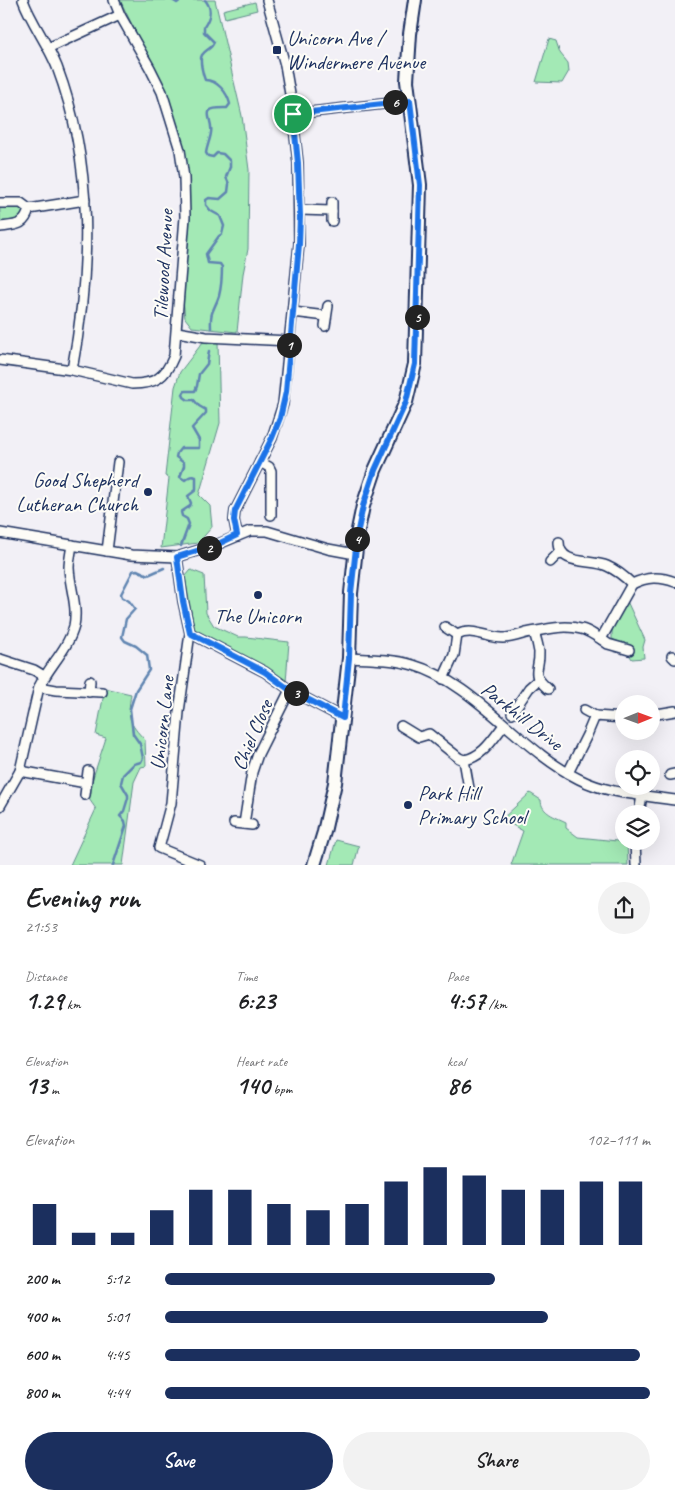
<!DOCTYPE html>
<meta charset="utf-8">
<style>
:root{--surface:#fff;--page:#f2f2f2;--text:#202124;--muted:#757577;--accent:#1b2f5e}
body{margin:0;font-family:Caveat,sans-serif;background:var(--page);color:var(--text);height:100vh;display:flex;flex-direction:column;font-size:19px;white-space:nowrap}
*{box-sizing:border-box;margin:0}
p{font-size:16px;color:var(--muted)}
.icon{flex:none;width:28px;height:28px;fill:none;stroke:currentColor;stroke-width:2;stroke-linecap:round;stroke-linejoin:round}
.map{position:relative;height:865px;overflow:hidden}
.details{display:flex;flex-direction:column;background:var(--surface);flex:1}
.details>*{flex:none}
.needle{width:32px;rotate:89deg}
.tools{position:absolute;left:615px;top:695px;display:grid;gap:10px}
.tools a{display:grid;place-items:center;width:45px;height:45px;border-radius:50%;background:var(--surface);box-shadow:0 5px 20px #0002;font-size:25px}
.pin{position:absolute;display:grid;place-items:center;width:42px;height:42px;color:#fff;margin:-21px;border:2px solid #fff;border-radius:50%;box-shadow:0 1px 5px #0007}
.km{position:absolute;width:25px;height:25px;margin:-12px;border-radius:50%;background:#222;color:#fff;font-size:14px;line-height:25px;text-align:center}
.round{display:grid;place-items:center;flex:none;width:52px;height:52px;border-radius:26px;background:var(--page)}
.overview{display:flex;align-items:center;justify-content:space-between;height:85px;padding:0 25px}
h1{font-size:28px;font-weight:800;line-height:38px}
.figures{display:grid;grid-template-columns:repeat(3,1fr);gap:8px;height:85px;padding:5px 25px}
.figures div{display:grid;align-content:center}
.figures b{font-size:25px;font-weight:800}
.figures small{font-size:14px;font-weight:400}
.figures p{font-size:14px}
.chart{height:140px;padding:10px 25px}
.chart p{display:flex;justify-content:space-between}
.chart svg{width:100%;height:90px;margin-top:5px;stroke:var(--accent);stroke-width:6}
.button{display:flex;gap:10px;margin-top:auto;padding:10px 25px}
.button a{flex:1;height:58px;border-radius:30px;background:var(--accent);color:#fff;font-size:20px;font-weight:800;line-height:58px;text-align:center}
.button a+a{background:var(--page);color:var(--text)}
ul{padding:0 25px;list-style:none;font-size:16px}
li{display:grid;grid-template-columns:80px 60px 1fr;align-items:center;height:38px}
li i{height:12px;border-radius:6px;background:var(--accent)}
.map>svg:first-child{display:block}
.green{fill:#a3e9b5;stroke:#5f8c8a}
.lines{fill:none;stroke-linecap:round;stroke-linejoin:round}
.stream{stroke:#6085b1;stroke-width:2.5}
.street-casing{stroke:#1b2f5e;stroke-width:12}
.secondary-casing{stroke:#1b2f5e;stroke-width:16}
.street{stroke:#fdfcf7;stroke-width:9}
.secondary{stroke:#fdfcf7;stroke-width:12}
.route-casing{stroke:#fff;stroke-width:10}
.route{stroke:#1a73e8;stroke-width:6}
.poi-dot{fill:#1b2f5e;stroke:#fdfcf7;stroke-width:2}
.labels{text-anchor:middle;stroke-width:4;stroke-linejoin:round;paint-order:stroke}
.poi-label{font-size:21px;fill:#1b2f5e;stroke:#fdfcf7;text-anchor:start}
.street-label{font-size:21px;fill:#1b2f5e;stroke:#fdfcf7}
</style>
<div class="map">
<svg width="675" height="865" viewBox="0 0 675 865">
<rect width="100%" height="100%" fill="#f2f0f6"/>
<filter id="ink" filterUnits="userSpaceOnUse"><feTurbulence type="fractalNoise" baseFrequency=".02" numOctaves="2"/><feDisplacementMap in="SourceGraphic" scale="10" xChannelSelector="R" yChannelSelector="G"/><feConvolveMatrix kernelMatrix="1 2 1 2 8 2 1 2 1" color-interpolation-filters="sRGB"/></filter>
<g filter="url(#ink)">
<g class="green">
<path d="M120 0H215L242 116 249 170 248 249 243 274 237 332 192 327 185 318 183 300 190 218 186 162 172 107Z"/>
<path d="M255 2 257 10 225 18 223 10Z"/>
<path d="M549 39 556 41 560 53 568 63 569 71 562 83 536 82Z"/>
<path d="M0 205 23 206C25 222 12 221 0 222Z"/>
<path d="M203 342H218L220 423 199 495 210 506 212 527 198 543 161 548 169 478 165 476 175 387 180 372Z"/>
<path d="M191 570 204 575 206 613 214 626 238 637H246L289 642 286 682 199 635 194 628 185 577Z"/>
<path d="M626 599 645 640 643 647 644 658 632 659 630 656 629 646 612 639V627Z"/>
<path d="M105 688 131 694C127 719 129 723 145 740L146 766 141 767 134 782 123 865H70L96 809 87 796 106 738 96 735Z"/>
<path d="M530 793 541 800C541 813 556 817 566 822V828L578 837 627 842 628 865H511L523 831 502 819Z"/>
<path d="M336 840 359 846 354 865H329Z"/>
</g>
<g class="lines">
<g class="stream">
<path d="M172 0 177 3 181 0"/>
<path d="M205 0C213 9 210 18 204 27V32L214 42C212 49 206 49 202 55 199 60 203 75 205 80 217 80 227 92 230 104L227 108C196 107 214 118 211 133 210 140 207 146 206 153L208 156 213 157 217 153 223 154 230 161V167L226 177 229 184 228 192 220 199 209 198 206 200V205L211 211 220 216 224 226 222 234 219 236 206 254 208 263 220 264 222 267C222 276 221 288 219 296 214 311 210 310 211 328"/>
<path d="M181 546 189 524 187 519 182 516 181 512 190 506 191 503 188 496 196 490V477C191 475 189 477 185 480L180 477 184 466V463L176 457 177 453 181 448H199V440L192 428 206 413V410L199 406 194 400H188L184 397 183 394 185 391H195L197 386 199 374 207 364 209 351"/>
<path d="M113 865 126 826 125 821 120 816 124 811 128 798V795L121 783 123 775 134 764 141 762 143 758 140 744 133 734 130 709 136 690 149 670 147 655 136 646 125 641 122 637 126 619 135 609 129 601 122 597 121 594 133 571 137 570 148 575 164 568"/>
</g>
<g class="street-casing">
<g id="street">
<path d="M23 0C32 24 48 44 57 67 94 165 91 269 72 370"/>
<path d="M48 48 120 15"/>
<path d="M293 114 410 101"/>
<path d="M332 202V221"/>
<path d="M0 203H21L29 209"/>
<path d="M29 209 85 200"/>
<path d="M300 210 332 211"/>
<path d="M0 227C16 225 25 226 29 209"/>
<path d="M293 312 326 316"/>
<path d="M325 326 328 306"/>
<path d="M177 332 206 337 290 341"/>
<path d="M0 360 72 370 132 384C155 384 165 378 174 356L185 217 184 178 180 150 162 92 150 68 120 15 114 0"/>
<path d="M260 462 269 467 271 471V515"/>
<path d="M0 533 131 555 177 557 216 545 250 531H267L328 549 355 554"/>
<path d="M237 535 234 520 235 511 272 438 283 404 299 244 298 163 291 100 285 65 267 0"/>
<path d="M107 551 118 462"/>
<path d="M177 557 183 601 190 633 179 712 171 803 159 848 200 865"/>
<path d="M550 562 557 555 562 554"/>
<path d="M632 584C647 577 659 576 675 582"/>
<path d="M445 627 457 635"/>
<path d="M534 632C536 638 538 645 539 652 540 672 529 672 548 689"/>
<path d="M190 633 265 672 290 690 343 718"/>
<path d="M601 639 608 644 629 650"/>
<path d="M672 656 675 659"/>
<path d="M349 658C371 659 393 659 413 665 475 683 520 750 579 779 608 794 643 795 675 800"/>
<path d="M0 659 34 670 44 676"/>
<path d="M443 679 454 655 457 635C474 627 486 638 503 638 511 638 519 635 526 633 543 630 563 624 581 629 588 630 595 636 601 639L632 584C625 577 616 570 607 566 591 559 559 566 559 542"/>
<path d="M39 687 56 690 102 692"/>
<path d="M89 692 90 681"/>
<path d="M584 710 595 716"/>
<path d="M512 713 529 688 538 680"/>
<path d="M651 715 675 711"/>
<path d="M401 726 419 737 429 734 459 758 464 760C483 757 493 739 504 725"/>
<path d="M464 760 470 794"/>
<path d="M20 771 86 783"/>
<path d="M568 773 587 735 595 716 624 718"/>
<path d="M670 775 675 774"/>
<path d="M85 795 88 771"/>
<path d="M0 806 20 771 39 687C49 666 68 649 74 626 78 606 70 588 69 568 69 561 71 552 72 545"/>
<path d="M639 814 642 795"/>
<path d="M234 823 252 825"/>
<path d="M244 824 252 772 258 754 290 690"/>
<path d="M635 841 636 865"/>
</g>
</g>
<g class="secondary-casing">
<path id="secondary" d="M314 865 324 832 335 783 349 658 351 593 358 530 363 506 375 470 406 402 415 364 420 185 407 81 410 34 415 0"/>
</g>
<use href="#street" class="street"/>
<use href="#secondary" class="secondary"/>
</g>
</g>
<g class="lines" filter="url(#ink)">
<g class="route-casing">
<path id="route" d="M410 101 420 185 415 364 406 402 375 470 363 506 358 530 351 593 349 658 343 718 290 690 265 672 190 633 183 601 177 557 216 545 237 535 234 520 235 511 272 438 280 418 286 392 299 244 300 216 298 163 293 114Z"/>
</g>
<use href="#route" class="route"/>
</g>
<g class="poi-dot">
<rect x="272" y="45" width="10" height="10" rx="2.5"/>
<circle cx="148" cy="492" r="5"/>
<circle cx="258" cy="595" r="5"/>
<circle cx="408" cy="805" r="5"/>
</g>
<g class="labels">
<g class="poi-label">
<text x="287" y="45">Unicorn Ave /<tspan x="287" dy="24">Windermere Avenue</tspan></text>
<text x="138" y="487" text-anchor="end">Good Shepherd<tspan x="138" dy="24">Lutheran Church</tspan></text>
<text x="258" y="623" text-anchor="middle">The Unicorn</text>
<text x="418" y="800">Park Hill<tspan x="418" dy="24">Primary School</tspan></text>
</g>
<g class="street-label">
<text transform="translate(163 265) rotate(-87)" y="7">Tilewood Avenue</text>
<text transform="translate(522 716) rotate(38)" y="7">Parkhill Drive</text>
<text transform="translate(162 723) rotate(-84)" y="7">Unicorn Lane</text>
<text transform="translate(252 735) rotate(-67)" y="7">Chiel Close</text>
</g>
</g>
</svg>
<div class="tools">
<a><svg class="needle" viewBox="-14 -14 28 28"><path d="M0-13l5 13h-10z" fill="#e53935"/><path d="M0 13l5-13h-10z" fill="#757577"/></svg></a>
<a><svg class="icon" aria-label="locate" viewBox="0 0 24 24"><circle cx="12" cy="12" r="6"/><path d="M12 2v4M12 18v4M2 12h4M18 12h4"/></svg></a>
<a><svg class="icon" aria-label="layers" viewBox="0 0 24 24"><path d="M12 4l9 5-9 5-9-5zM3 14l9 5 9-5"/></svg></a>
</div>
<div class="pin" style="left:293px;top:114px;background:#1e9e55"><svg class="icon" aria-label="arrive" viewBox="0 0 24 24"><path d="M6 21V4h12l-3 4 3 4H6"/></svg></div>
<b class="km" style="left:289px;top:345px">1</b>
<b class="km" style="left:209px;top:548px">2</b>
<b class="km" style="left:296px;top:693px">3</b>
<b class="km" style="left:357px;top:539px">4</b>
<b class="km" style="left:417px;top:317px">5</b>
<b class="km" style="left:395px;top:102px">6</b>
</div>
<section class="details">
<div class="overview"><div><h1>Evening run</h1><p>21:53</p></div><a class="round"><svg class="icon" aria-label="share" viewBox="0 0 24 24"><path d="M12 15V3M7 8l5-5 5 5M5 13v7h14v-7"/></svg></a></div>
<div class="figures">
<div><p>Distance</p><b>1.29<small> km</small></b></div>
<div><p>Time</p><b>6:23</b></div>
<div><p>Pace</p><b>4:57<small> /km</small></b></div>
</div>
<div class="figures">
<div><p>Elevation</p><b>13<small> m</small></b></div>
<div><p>Heart rate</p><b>140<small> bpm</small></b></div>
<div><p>kcal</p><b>86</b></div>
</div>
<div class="chart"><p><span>Elevation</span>102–111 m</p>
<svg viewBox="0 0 160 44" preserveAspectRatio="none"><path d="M5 44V24M15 44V38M25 44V38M35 44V27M45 44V17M55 44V17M65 44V24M75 44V27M85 44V24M95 44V13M105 44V6M115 44V10M125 44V17M135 44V17M145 44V13M155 44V13"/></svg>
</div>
<ul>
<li><b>200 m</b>5:12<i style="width:68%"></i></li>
<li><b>400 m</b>5:01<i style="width:79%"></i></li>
<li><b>600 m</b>4:45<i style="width:98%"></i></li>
<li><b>800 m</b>4:44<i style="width:100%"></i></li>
</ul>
<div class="button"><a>Save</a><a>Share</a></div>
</section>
